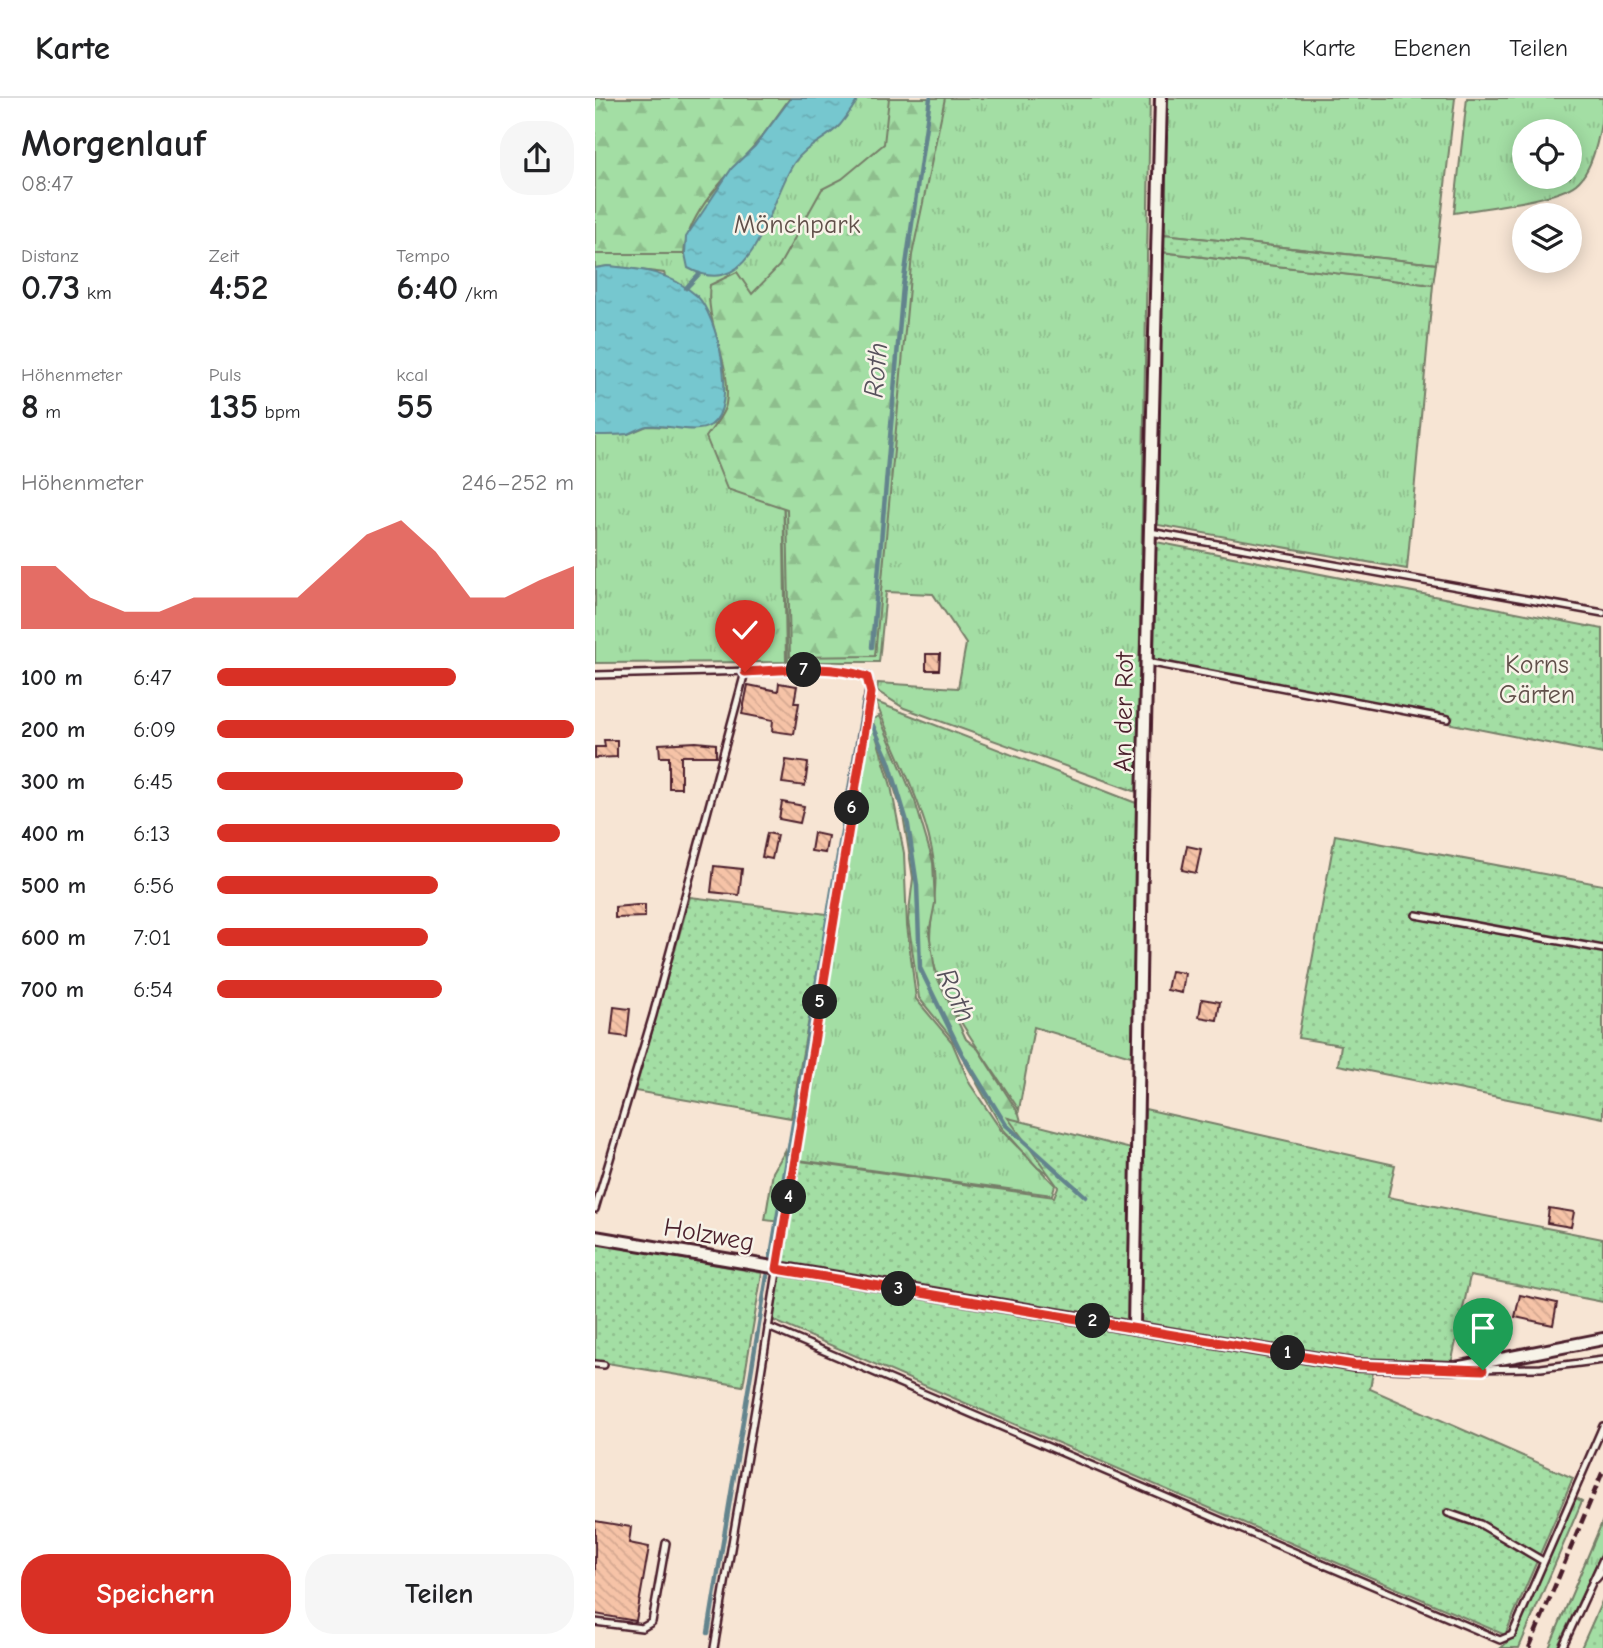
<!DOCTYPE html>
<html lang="de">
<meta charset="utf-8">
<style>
:root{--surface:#fff;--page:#f6f6f6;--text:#202124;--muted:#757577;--line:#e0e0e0;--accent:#d93025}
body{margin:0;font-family:"Comic Neue",sans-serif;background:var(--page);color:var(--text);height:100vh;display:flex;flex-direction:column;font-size:26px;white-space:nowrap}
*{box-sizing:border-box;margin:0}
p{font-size:23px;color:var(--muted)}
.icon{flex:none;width:38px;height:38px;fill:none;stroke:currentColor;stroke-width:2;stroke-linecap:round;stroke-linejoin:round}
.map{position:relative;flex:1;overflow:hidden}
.sheet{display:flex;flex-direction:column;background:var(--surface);width:595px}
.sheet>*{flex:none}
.tools{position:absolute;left:917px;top:21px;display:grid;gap:14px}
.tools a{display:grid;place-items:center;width:70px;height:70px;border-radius:50%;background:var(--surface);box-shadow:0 4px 18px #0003;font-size:35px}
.pin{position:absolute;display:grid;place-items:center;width:60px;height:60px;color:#fff;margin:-72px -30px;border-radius:50% 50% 50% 0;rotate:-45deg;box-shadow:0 0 7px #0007}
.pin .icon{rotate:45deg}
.km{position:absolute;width:35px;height:35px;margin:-18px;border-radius:50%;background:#222;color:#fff;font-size:19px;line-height:35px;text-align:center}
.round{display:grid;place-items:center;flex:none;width:74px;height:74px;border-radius:28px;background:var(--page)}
.overview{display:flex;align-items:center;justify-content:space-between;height:119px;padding:0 21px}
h1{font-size:38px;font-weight:700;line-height:52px}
.figures{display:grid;grid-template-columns:repeat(3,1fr);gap:10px;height:119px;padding:7px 21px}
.figures div{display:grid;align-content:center}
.figures b{font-size:35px;font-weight:700}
.figures small{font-size:19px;font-weight:400}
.figures p{font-size:19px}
.chart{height:196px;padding:14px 21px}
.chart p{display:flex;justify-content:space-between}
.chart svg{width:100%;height:126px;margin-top:7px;fill:var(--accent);opacity:.7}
.action{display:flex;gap:14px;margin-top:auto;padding:14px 21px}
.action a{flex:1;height:80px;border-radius:28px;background:var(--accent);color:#fff;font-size:28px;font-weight:700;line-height:80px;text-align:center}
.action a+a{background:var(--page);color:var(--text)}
ul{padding:0 21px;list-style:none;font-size:23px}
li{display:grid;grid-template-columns:112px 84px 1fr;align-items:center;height:52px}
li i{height:18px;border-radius:9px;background:var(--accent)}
header{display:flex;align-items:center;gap:42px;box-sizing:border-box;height:98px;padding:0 35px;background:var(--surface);border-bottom:2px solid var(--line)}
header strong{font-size:33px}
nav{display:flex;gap:38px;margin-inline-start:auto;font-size:24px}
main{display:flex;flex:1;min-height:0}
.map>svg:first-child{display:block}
.grass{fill:url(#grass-tufts);stroke:#767e68;stroke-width:2;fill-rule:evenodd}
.forest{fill:url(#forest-firs);stroke:#767e68;stroke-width:2}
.garden{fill:url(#garden-dots);stroke:#767e68;stroke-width:2}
.water{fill:url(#water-ripples);stroke:#64848d;stroke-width:2}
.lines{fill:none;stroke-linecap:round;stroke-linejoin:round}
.stream{stroke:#64848d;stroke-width:4.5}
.building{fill:url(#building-back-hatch);stroke:#4a1f2b;stroke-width:2}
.lane-casing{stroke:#4a1f2b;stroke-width:10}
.street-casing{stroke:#4a1f2b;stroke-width:16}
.lane{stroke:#f7f3e8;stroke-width:5}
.street{stroke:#f7f3e8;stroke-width:10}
.rail{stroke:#4a1f2b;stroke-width:4.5;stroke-dasharray:10 5;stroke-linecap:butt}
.route-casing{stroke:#fff;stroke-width:14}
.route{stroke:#d93025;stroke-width:9}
.labels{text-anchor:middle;stroke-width:5;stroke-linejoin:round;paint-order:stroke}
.park-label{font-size:26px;fill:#604f49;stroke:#f7f3e8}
.street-label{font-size:26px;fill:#4a1f2b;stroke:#f7f3e8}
.water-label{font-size:28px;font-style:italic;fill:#57515c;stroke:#f7f3e8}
</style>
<header>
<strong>Karte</strong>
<nav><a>Karte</a><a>Ebenen</a><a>Teilen</a></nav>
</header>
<main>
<section class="sheet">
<div class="overview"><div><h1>Morgenlauf</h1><p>08:47</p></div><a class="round"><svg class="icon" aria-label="share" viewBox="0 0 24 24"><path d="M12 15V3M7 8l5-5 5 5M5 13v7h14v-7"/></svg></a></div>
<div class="figures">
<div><p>Distanz</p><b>0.73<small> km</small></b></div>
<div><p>Zeit</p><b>4:52</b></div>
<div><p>Tempo</p><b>6:40<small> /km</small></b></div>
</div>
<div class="figures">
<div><p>Höhenmeter</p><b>8<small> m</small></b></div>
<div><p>Puls</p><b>135<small> bpm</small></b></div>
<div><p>kcal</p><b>55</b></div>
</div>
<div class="chart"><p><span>Höhenmeter</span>246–252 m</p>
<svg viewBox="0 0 160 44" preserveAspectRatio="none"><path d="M0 44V22L10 22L20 33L30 38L40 38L50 33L60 33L70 33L80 33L90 22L100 11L110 6L120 17L130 33L140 33L150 27L160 22V44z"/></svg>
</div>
<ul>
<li><b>100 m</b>6:47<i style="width:67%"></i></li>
<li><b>200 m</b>6:09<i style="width:100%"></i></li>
<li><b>300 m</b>6:45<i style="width:69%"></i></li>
<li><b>400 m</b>6:13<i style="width:96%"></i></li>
<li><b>500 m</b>6:56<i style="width:62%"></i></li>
<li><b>600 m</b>7:01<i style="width:59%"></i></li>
<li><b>700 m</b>6:54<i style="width:63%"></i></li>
</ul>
<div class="action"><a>Speichern</a><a>Teilen</a></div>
</section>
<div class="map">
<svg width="1008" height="1550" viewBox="0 0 1008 1550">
<defs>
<pattern id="grass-tufts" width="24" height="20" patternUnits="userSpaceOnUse" patternTransform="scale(1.75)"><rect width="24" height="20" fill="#a3dea4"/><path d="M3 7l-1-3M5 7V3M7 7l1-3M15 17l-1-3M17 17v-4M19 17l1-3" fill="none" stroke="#8ebe8d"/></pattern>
<pattern id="forest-firs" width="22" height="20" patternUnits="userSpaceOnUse" patternTransform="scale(1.75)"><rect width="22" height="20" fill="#a3dea4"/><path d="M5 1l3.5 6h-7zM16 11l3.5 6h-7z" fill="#8ebe8d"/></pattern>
<pattern id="garden-dots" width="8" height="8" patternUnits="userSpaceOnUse" patternTransform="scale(1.75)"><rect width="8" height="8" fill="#a3dea4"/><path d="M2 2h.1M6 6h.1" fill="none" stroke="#8ebe8d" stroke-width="1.8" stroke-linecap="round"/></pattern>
<pattern id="water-ripples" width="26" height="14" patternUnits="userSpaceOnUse" patternTransform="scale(1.75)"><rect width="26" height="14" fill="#76c7cf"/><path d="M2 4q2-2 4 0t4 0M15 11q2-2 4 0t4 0" fill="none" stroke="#68aab2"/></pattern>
<pattern id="building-back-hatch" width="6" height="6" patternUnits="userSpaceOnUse" patternTransform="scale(1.75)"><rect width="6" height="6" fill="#f6c3a7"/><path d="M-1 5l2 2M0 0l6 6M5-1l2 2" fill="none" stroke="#d4a790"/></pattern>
</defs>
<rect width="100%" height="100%" fill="#f7e5d4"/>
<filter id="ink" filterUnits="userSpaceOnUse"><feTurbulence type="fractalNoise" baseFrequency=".0143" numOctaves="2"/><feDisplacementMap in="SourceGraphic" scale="14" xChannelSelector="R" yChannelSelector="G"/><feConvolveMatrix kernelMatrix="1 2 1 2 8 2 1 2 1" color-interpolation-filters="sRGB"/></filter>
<g filter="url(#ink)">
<g class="grass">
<path d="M0 0H555L542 694 309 610 282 593 283 585 363 590 371 546 338 496 291 494 284 564H193L188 381 191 564 0 565V337L33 336 52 328 107 330 118 326 69 175 13 168 0 170Z"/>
<path d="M570 0H860L841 166 568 136Z"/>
<path d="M872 0H1008C1008 23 1000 71 981 86 961 102 887 110 859 115ZM929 33H975V79H929Z"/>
<path d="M567 154 838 187 812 471 563 427Z"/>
<path d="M281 604 541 705 539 959 439 929 424 1012C396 967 349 910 337 859 330 829 345 797 339 764 331 709 300 656 281 604Z"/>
<path d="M276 621 296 688 309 755 312 827 321 901 357 944 375 986 406 1032 460 1087 457 1097 203 1062Z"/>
<path d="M190 1053 192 1075 185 1124 170 1122 178 1074Z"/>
<path d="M981 1400 987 1403 924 1550H906L919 1538Z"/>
<path d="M1008 1422V1452L962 1550H954Z"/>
</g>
<g class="forest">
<path d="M0 0H195C183 16 172 33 159 48 132 78 92 115 89 156H0Z"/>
<path d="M294 0H350L317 157 280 558 195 559 192 411 132 391 111 339C118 329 129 317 131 306 138 265 109 226 115 187L142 174 157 196 184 168 227 91 247 81 289 46Z"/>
<path d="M284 618 320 703 338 764 340 805 334 835 341 877 371 941 383 951 424 1016 429 1035 466 1082 443 1070 407 1030 356 939 324 900 313 822 318 780 312 741 308 717 277 621Z"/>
</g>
<g class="garden">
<path d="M568 136 841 166 838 187 567 154Z"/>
<path d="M561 444 1008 531V656L852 625 854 618 559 562Z"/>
<path d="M740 737 1008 787V1020L743 967 746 947 703 940Z"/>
<path d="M95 799 233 816 196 1020 40 993Z"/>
<path d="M550 1011 800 1067 793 1099 1008 1141V1204L875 1178 854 1276 778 1274 775 1291 978 1380 910 1537 177 1222 205 1063 459 1099 463 1089 413 1020 548 1054Z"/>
<path d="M0 1145 167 1175 148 1288 0 1263Z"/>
<path d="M1008 1501V1550H986Z"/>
</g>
<g class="water">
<path d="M196 0H264C258 9 252 19 245 27 232 41 209 49 199 65 173 104 160 207 93 170L90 156 91 139 137 70 160 48Z"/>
<path d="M13 168C47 171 75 174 102 198 122 217 144 308 116 327 99 338 72 325 52 328 45 329 39 334 32 336 22 337 10 337 0 337V170Z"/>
</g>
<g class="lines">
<g class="stream">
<path d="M91 190 104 176"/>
<path d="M277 549 308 188 335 0"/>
<path d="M278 628 294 664 313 727 322 787 325 870 367 956 411 1027 491 1099"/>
<path d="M175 1163 269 602"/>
<path d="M113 1535 172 1178"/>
</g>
</g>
<g class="building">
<path d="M331 556H345L344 572H331Z"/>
<path d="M184 585 202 588 199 605H204L199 636 177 633 178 622 147 616 153 587 183 593Z"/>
<path d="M9 642H22V659L0 660V649H10Z"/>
<path d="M101 644 121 646V658H86V690H74V659H65L64 646Z"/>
<path d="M191 662 213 665 210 688 187 685Z"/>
<path d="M187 704 209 708 205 725 184 721Z"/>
<path d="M172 735 182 737 177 761 167 759Z"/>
<path d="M219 735 233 738 230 755 216 753Z"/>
<path d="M592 748 606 751 601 775 587 772Z"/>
<path d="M119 768 147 771 144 797 116 794Z"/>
<path d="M42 807H50V819L20 820V809Z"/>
<path d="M576 873 590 875 587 895 572 892Z"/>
<path d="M607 901 625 904 622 922 604 919Z"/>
<path d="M19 909 35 911 32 939 16 937Z"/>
<path d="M954 1110 979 1114 976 1129 952 1125Z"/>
<path d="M925 1197 962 1205 958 1227 920 1219Z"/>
<path d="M0 1423 36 1429 34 1445 54 1449 41 1523 0 1516Z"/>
</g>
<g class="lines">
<g class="lane-casing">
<g id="lane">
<path d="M555 434 1008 515"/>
<path d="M552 564 853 621"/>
<path d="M0 577 240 571 272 578 275 586 163 1294 119 1550"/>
<path d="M821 817 1008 851"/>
<path d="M0 1111 58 917 150 574"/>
<path d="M173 1229 905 1542 917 1537 1008 1328"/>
<path d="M0 1266 9 1267"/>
<path d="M873 1271 946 1270 1008 1262"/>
<path d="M853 1415 885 1426 948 1463"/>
<path d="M1001 1481 1008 1473"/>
<path d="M0 1524 47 1530 57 1524 71 1445"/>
<path d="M967 1550 1008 1461"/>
</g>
</g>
<g class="street-casing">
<g id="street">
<path d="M0 1139 759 1267 860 1270 1008 1241"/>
<path d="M539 1230 548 705 566 0"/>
</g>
</g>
<use href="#lane" class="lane"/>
<use href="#street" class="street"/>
<path class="rail" d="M934 1550 1008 1373"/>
</g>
</g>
<g class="lines" filter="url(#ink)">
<g class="route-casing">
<path id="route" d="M150 574C190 572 234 566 272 579L276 595 182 1171 759 1267 888 1272"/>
</g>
<use href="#route" class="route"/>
</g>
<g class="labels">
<g class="park-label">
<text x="202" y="135">Mönchpark</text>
<text x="942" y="575">Korns<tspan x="942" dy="30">Gärten</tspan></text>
</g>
<g class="street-label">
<text transform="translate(528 614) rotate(-89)" y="9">An der Rot</text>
<text transform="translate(114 1136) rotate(10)" y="9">Holzweg</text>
</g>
<g class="water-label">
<text transform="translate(280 272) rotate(-85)" y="10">Roth</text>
<text transform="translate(362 897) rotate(65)" y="10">Roth</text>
</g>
</g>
</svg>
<div class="tools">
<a><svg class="icon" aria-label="locate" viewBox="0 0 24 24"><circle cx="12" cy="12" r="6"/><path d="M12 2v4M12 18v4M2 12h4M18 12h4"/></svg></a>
<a><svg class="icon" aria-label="layers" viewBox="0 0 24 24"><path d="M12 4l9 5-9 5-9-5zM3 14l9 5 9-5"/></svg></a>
</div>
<div class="pin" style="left:888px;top:1272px;background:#1e9e55"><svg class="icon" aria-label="arrive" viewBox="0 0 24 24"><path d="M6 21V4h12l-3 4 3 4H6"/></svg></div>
<div class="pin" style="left:150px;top:574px;background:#d93025"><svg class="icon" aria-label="check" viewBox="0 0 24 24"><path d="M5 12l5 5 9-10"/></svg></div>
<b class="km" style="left:693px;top:1255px">1</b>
<b class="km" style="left:498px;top:1223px">2</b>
<b class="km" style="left:304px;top:1191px">3</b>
<b class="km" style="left:194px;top:1099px">4</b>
<b class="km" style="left:225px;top:904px">5</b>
<b class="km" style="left:257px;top:710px">6</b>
<b class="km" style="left:209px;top:572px">7</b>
</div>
</main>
